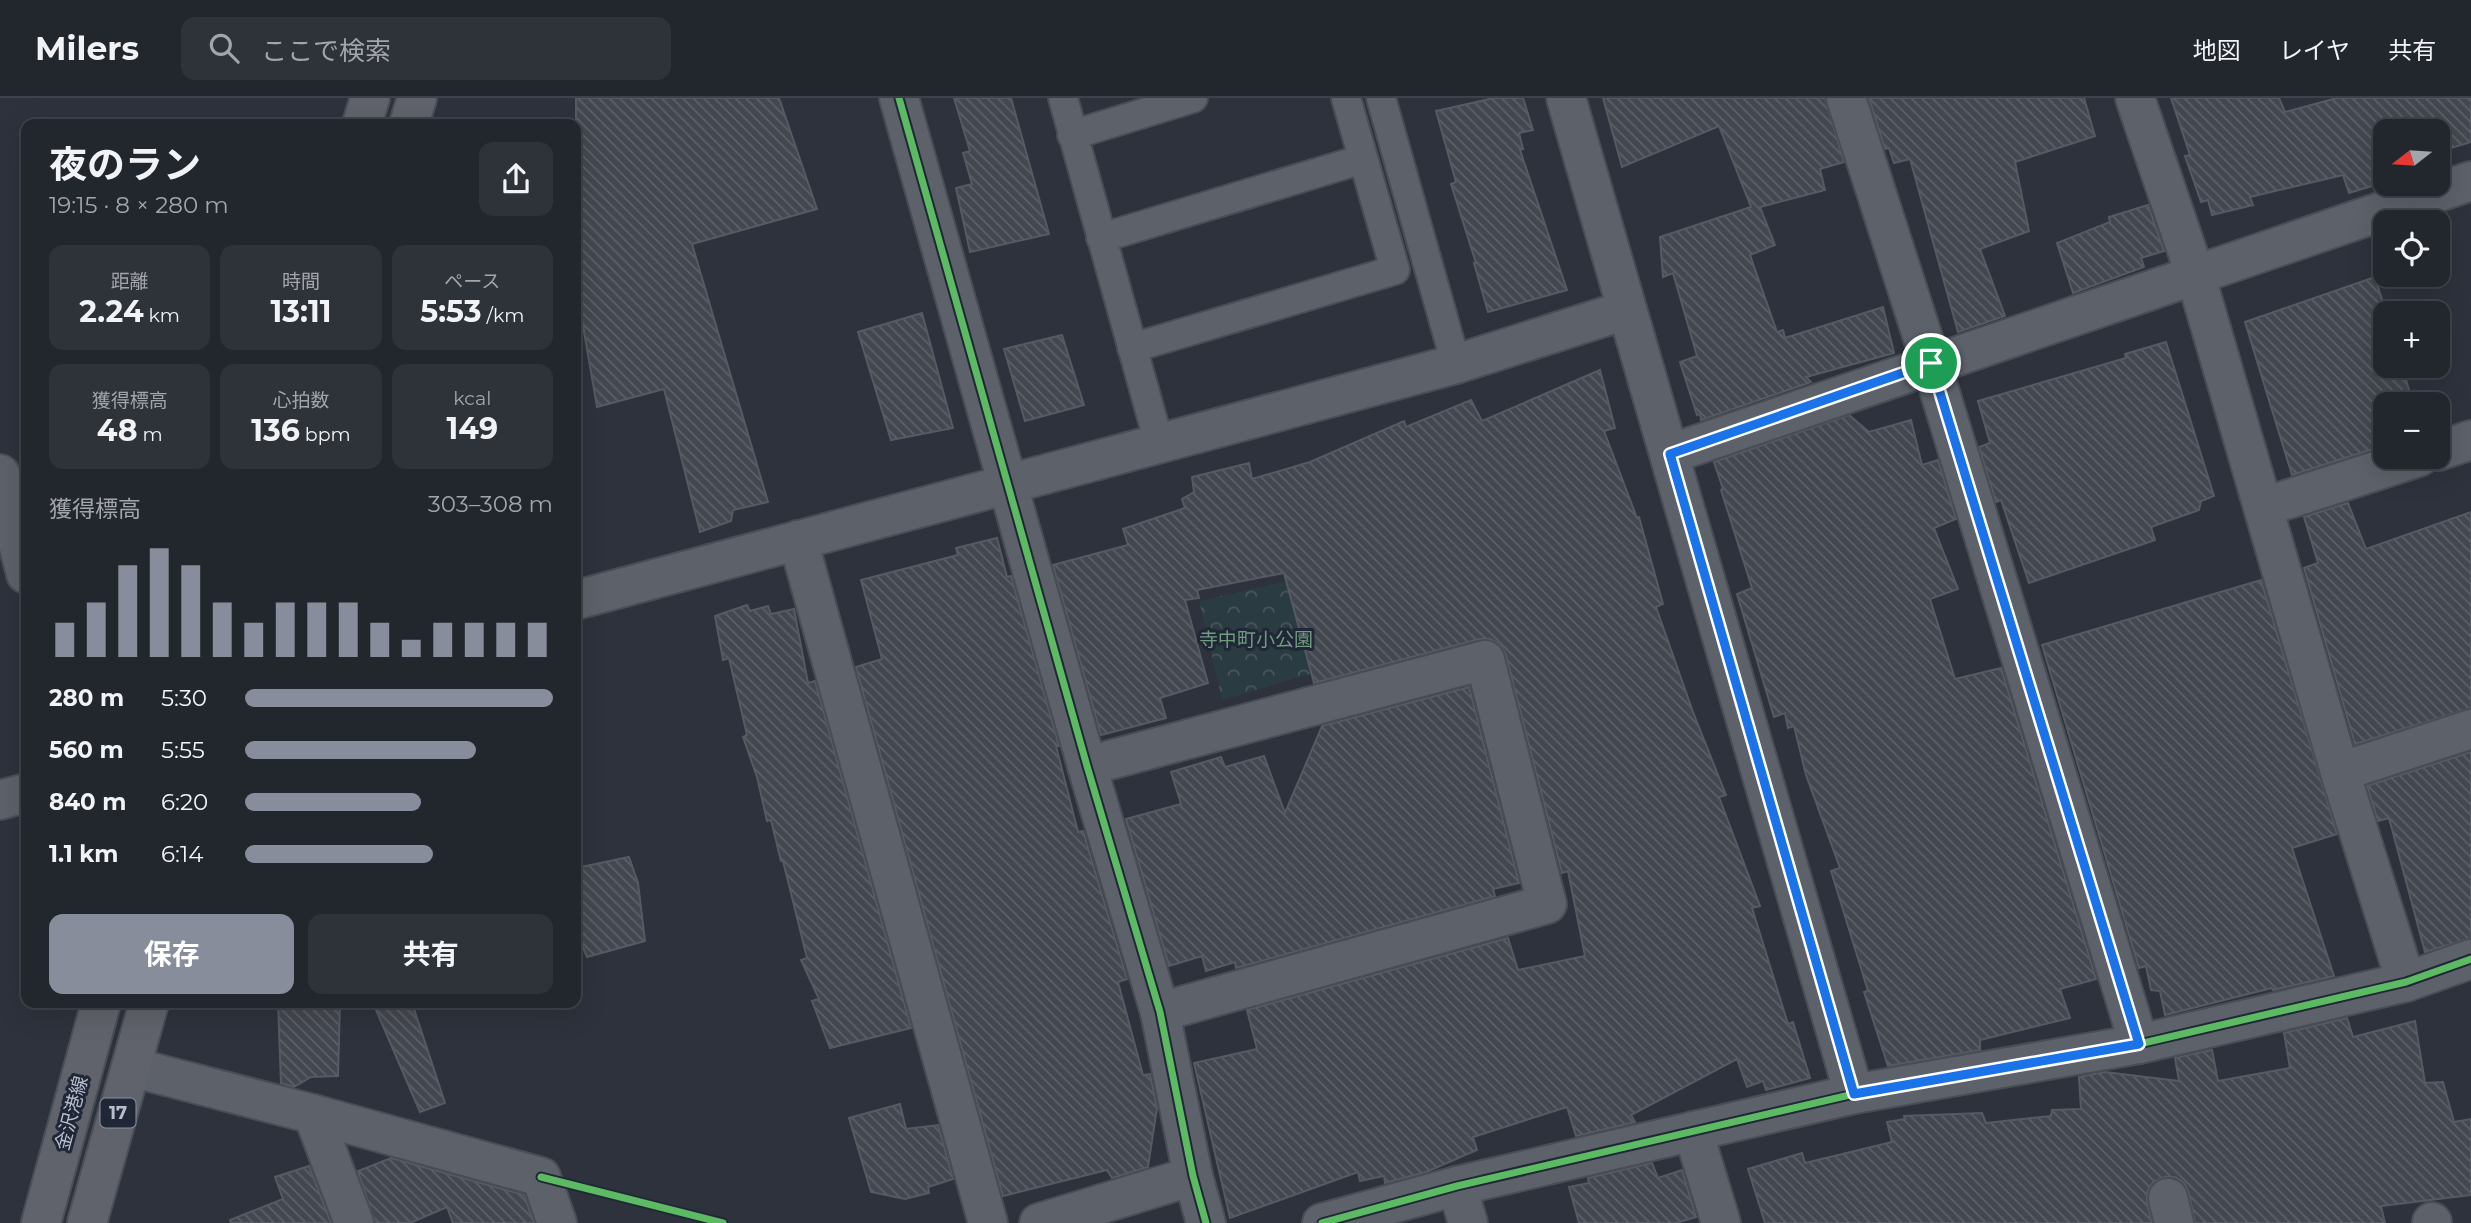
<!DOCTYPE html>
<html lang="ja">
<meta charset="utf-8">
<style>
:root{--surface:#22262d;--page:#2e3239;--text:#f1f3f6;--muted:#a2a5aa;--line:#3f4349;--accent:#878d9a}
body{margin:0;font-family:Montserrat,"Noto Sans JP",sans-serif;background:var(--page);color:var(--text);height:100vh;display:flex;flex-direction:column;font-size:26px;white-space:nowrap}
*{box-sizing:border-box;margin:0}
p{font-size:23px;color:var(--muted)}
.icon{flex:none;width:38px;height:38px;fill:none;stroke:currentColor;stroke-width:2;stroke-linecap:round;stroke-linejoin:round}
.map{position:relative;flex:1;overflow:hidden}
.details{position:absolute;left:21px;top:21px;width:560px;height:889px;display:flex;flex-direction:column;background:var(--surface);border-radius:14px;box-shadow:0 7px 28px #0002,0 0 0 2px var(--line)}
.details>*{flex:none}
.needle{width:46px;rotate:253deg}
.buttons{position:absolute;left:2373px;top:21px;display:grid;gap:14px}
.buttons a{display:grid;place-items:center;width:77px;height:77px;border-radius:14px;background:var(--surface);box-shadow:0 7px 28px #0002,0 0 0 2px var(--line);font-size:35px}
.pin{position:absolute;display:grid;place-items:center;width:60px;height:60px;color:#fff;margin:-30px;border:4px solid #fff;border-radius:50%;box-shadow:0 2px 7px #0007}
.round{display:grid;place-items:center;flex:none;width:74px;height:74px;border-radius:14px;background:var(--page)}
.overview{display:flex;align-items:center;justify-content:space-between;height:119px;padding:0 28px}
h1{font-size:38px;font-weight:700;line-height:52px}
.figures{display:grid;grid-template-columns:repeat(3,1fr);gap:10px;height:119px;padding:7px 28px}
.figures div{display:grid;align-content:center;border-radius:14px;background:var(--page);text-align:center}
.figures b{font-size:30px;font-weight:700}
.figures small{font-size:19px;font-weight:400}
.figures p{font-size:19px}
.chart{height:196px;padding:14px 28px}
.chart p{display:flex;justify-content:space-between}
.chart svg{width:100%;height:126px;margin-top:7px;stroke:var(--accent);stroke-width:6}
.cta{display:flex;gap:14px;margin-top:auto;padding:14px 28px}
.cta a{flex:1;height:80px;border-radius:14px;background:var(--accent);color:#fff;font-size:28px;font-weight:700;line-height:80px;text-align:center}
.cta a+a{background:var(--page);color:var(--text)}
ul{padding:0 28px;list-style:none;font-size:23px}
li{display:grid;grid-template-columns:112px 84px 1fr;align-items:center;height:52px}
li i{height:18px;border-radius:9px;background:var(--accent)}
header{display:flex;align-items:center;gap:42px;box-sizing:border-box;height:98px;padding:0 35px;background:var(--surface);border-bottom:2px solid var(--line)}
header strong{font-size:33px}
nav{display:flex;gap:38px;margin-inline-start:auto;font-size:24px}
.search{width:490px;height:63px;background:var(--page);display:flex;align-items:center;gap:18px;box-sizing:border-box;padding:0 24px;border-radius:14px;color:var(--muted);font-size:26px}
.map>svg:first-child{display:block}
.park{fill:url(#park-crowns)}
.building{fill:url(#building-back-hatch);stroke:#555a63;stroke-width:2}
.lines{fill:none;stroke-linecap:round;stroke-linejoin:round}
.service-casing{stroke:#494d54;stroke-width:32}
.minor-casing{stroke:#494d54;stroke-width:42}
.primary-casing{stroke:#4b4f59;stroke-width:42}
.service{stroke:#5d616a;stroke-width:28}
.minor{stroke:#5d616a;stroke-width:38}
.primary{stroke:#60636b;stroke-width:38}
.cycleway-casing{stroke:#202737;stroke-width:11}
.cycleway{stroke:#5cba63;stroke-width:7}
.route-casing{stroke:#fff;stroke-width:14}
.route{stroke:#1a73e8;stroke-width:9}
.labels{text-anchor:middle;stroke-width:6;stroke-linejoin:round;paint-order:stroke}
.shield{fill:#202737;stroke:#8a919f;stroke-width:2}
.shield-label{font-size:18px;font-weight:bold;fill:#b8becc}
.park-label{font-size:19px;fill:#709c7f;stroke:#202737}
.street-label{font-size:19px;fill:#b8becc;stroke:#202737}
</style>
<header>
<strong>Milers</strong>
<div class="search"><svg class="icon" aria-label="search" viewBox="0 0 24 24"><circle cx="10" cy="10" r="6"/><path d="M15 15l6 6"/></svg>ここで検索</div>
<nav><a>地図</a><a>レイヤ</a><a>共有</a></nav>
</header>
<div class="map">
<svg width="2471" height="1125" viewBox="0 0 2471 1125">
<defs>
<pattern id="park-crowns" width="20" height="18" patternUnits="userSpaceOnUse" patternTransform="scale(1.75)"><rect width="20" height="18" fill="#2a3c42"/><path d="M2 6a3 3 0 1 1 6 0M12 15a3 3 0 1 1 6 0" fill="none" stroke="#47565c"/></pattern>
<pattern id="building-back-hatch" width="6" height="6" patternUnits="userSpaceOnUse" patternTransform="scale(1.75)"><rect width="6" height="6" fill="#43474f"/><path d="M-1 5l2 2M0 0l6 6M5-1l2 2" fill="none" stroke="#5c6067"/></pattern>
</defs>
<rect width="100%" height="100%" fill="#2d323c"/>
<path class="park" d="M1288 483 1317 574 1222 602 1199 503Z"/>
<g class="building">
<path d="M576 0H779L817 111 692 146 768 404 733 412 731 423 700 434 664 291 597 309 576 187Z"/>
<path d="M954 0H1011L1049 136 970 154 956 90 972 86 963 55 970 53Z"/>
<path d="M1494 0H1523L1533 32 1519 35 1523 51 1520 52 1567 192 1488 214 1474 165H1476L1451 86 1456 84 1436 13Z"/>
<path d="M1603 0H1825L1844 64 1820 71 1825 92 1760 109 1775 147 1750 157 1777 234 1783 232 1785 240 1883 209 1894 255 1806 279 1811 284 1701 322 1700 316 1697 317 1680 264 1697 258 1673 175 1663 179 1660 139 1751 109 1719 28 1622 69Z"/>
<path d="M1869 0H2084L2095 38 2015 64 2029 133 1980 151 2005 218 1958 234 1910 61 1894 65 1889 50 1885 51Z"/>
<path d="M2171 0H2279L2285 14 2337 0H2471V44L2438 54V33H2385V70L2381 71 2385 84 2349 95 2343 77 2250 99 2253 107 2212 117 2208 102 2201 104 2185 58 2190 57Z"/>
<path d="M2148 107 2164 153 2141 160 2144 169 2073 195 2057 145 2110 124 2109 119Z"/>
<path d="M2375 179 2386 215 2385 268H2402L2413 306H2385V347L2292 377 2245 224Z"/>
<path d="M922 215 953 330 891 342 858 234Z"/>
<path d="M1062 237 1084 307 1025 323 1004 251Z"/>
<path d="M2166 244 2214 398 2201 403 2199 412 2151 429 2155 442 2029 485 2001 402 1996 404 1979 349 1990 345 1978 303 2126 260 2125 256Z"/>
<path d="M1600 272 1615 330 1604 333 1637 420 1639 419 1663 506 1656 509 1693 614 1726 697 1719 699 1760 808 1752 810 1788 926 1793 924 1810 980 1766 992 1763 983 1747 989 1737 961 1631 1017 1635 1024 1576 1038 1567 1009 1473 1039 1477 1052 1426 1074 1385 1085 1384 1078 1360 1083 1358 1074 1230 1120 1194 965 1257 951 1247 912 1508 840 1518 872 1585 858 1568 773 1562 775 1506 557 1500 546 1490 541H1479L1314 585 1284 475 1197 492 1199 500 1185 502 1208 585 1160 600 1166 620 1101 637 1053 467 1128 447 1123 431 1185 410 1182 401 1194 394 1192 379 1249 365 1252 381 1310 364 1404 323 1406 329 1471 302 1482 323Z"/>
<path d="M1849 317 1869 334 1911 322 1922 367 1938 362 1956 421 1934 430 1958 491 1930 501 1955 581 2001 570 2096 881 2060 891 2070 920 1980 942V952L1888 968 1864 894 1868 893 1831 773 1840 770 1806 677 1794 628 1788 630 1785 615 1774 619 1737 496 1752 490 1721 392 1723 391 1714 364Z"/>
<path d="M2348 405 2366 451 2471 414V610L2355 646 2304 470 2318 465 2304 419Z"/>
<path d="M997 440 1007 479 1011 478 1059 648H1056L1078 734 1083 733 1127 881 1118 884 1143 977 1150 976 1157 1010 1148 1069 1112 1080 1107 1072 1003 1098 856 569 882 561 861 482 958 457 956 450Z"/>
<path d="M2261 482 2337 736 2292 750 2334 878 2273 892 2272 890 2165 917 2160 893 2151 892 2146 868 2139 870 2042 547Z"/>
<path d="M747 507 750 513 768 508 771 516 794 511 808 585 815 583 911 930 830 950 812 903 819 901 801 862 807 860 783 763H781L771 722 767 723 757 679 743 639 747 637 729 560 723 562 715 518Z"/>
<path d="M1469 589 1519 785 1493 791 1495 798 1236 870 1235 864 1206 873 1202 858 1169 868 1126 721 1181 706 1171 674 1221 659 1225 669 1264 658 1285 715 1322 628Z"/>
<path d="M2471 654V840L2425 854 2389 720 2378 723 2367 688Z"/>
<path d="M629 759 638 785 645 843 587 859 576 833V770Z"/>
<path d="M278 905H340L338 978 311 979 294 989 281 985Z"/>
<path d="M373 905H412L445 1005 420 1014Z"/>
<path d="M2347 920 2353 939 2415 923 2425 985 2443 984 2454 1024 2471 1021V1097L2381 1108 2385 1125H2195L2189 1095 2184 1085 2175 1079H2164L2153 1084 2147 1094V1105L2152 1125H1765L1748 1071 1802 1055 1805 1065 1892 1044 1887 1024 1905 1021 1904 1018 1982 1015 1986 1025 2051 1018 2052 1012 2081 1011 2079 979 2105 974 2179 983 2175 960 2212 952 2218 983 2290 970 2284 935Z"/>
<path d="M900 1006 906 1031 938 1027 953 1081 928 1089 929 1095 905 1101 871 1094 849 1020Z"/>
<path d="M391 1060 524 1097 534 1125H453L447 1109 410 1125H375L358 1073Z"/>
<path d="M1652 1065 1658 1080 1682 1072 1696 1119 1676 1125H1579L1569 1089 1589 1085 1588 1080Z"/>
<path d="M309 1068 331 1125H231L230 1122 283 1101 275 1079Z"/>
</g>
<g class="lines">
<g class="service-casing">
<g id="service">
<path d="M1063 0 1159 345"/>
<path d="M1381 0 1456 266"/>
<path d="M1072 37 1193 0"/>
<path d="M1101 140 1363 61"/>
<path d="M1132 250 1395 172 1346 0"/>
</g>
</g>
<g class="minor-casing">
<g id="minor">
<path d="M899 0 1087 668 1160 914 1193 1078 1206 1125"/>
<path d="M1566 0 1854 996"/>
<path d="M1846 0 1931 265 2139 946"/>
<path d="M2135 0 2196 179 2340 674 2471 631"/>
<path d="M2438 353 2471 342"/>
<path d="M1670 356C1936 263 2205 176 2471 83"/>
<path d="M0 376 26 476"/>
<path d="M2264 409 2419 359"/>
<path d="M798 442 988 1125"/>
<path d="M576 502 1456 266 1626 212"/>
<path d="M1087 668 1485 562 1547 806 1160 914"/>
<path d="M2340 674 2406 884"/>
<path d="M0 702 26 695"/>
<path d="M131 969 313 1016 541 1079 557 1125"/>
<path d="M313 1016 354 1125"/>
<path d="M1693 1033 1721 1125"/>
<path d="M1457 1088 1468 1125"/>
<path d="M2168 1100 2174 1125"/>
<path d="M2432 1124V1125"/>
<path d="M1039 1125 1193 1078"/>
<path d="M1322 1125 1457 1088 1854 996 2139 946 2406 884 2471 861"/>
</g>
</g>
<g class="primary-casing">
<g id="primary">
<path d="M362 26 370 0"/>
<path d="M409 26 417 0"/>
<path d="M41 1125 101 905"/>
<path d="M87 1125 149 905"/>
</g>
</g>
<use href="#service" class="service"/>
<use href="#minor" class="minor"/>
<use href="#primary" class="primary"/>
<g class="cycleway-casing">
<g id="cycleway">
<path d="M899 0 1087 668 1160 914 1193 1078 1206 1125"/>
<path d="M541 1079 723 1125"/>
<path d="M1322 1125 1457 1088 1854 996 2139 946 2406 884 2471 861"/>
</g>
</g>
<use href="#cycleway" class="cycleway"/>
</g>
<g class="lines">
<g class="route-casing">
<path id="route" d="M1931 265 2139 946 1854 996 1670 356Z"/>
</g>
<use href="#route" class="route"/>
</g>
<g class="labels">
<rect class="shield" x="100.5" y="1000.5" width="35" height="29" rx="5"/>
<g class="shield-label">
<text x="118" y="1021">17</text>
</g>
<g class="park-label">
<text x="1256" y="548">寺中町小公園</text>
</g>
<g class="street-label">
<text transform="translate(71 1015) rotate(-75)" y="7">金沢港線</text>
</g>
</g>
</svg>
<div class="buttons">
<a><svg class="needle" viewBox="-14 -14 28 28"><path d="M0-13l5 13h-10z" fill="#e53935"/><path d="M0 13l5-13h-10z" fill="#a2a5aa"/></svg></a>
<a><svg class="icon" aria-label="locate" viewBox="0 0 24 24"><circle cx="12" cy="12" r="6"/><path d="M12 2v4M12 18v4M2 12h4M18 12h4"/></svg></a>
<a>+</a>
<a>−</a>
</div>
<div class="pin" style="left:1931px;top:265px;background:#1e9e55"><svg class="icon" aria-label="arrive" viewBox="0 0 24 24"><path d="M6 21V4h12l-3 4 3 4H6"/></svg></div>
<section class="details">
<div class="overview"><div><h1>夜のラン</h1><p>19:15 · 8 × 280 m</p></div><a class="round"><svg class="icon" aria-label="share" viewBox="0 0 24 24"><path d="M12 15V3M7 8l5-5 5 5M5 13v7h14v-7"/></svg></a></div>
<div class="figures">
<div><p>距離</p><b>2.24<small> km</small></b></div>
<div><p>時間</p><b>13:11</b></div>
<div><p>ペース</p><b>5:53<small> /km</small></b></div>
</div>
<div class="figures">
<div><p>獲得標高</p><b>48<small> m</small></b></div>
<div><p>心拍数</p><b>136<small> bpm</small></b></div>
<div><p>kcal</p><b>149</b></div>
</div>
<div class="chart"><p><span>獲得標高</span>303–308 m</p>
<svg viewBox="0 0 160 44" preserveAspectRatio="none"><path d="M5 44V32M15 44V25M25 44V12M35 44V6M45 44V12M55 44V25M65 44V32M75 44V25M85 44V25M95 44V25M105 44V32M115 44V38M125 44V32M135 44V32M145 44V32M155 44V32"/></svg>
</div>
<ul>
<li><b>280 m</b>5:30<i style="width:100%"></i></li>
<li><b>560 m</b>5:55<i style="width:75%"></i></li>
<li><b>840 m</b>6:20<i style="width:57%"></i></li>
<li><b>1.1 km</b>6:14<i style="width:61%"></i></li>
</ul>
<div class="cta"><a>保存</a><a>共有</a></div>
</section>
</div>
